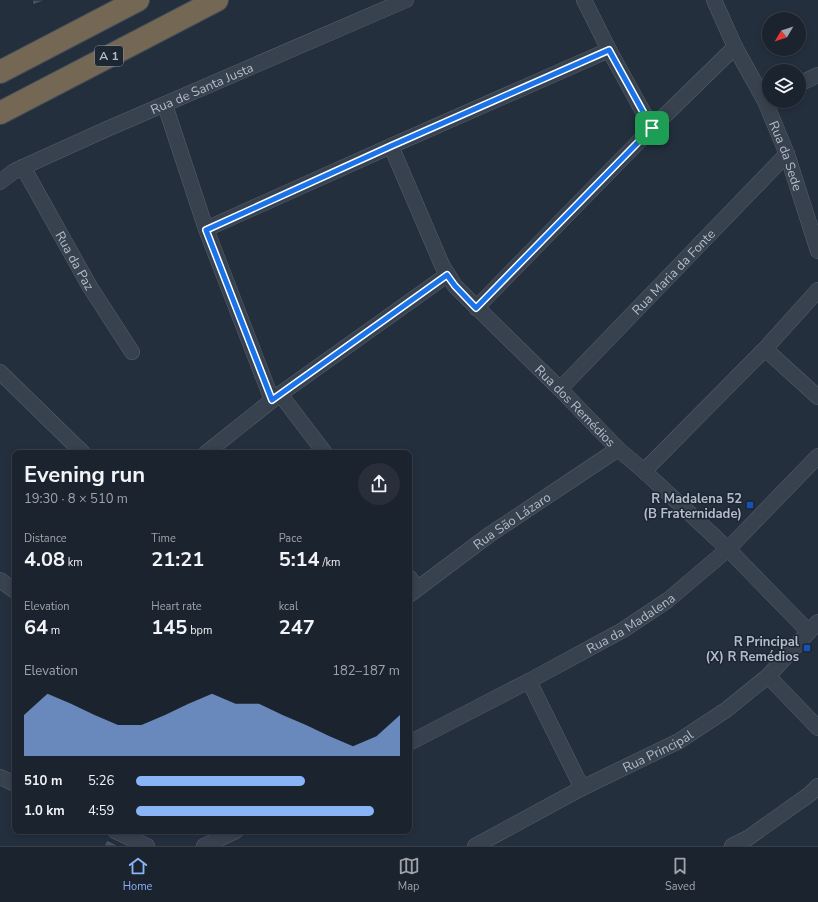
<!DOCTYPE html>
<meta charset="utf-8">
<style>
:root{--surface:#1b232e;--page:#282f3a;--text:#f1f3f6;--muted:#a0a4aa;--line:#39404a;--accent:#8ab4f8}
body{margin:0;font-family:"Nunito Sans",sans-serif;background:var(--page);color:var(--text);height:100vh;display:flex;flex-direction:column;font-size:15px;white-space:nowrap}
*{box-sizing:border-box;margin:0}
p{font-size:13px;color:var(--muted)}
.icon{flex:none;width:22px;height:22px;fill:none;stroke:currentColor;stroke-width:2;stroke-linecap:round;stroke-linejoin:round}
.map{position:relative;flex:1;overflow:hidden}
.sheet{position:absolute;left:12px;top:450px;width:400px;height:384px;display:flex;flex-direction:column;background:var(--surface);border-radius:8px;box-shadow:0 2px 6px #0003,0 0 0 1px var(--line)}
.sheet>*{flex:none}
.needle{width:26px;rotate:231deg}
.buttons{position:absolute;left:762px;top:12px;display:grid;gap:8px}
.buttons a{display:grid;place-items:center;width:44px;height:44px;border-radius:50%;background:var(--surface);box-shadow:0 2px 6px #0003,0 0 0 1px var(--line);font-size:20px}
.pin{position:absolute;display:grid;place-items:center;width:34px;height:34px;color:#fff;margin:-17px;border-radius:8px;box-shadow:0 2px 6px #0006}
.round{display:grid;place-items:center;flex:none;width:42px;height:42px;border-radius:21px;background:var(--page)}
.overview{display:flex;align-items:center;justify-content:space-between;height:68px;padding:0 12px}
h1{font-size:22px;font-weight:700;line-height:30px}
.metrics{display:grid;grid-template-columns:repeat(3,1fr);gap:6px;height:68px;padding:4px 12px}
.metrics div{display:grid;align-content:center}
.metrics b{font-size:20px;font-weight:700}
.metrics small{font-size:11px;font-weight:400}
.metrics p{font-size:11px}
.chart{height:112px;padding:8px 12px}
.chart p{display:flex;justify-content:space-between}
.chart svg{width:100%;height:72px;margin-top:4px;fill:var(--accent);opacity:.7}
ul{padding:0 12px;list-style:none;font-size:13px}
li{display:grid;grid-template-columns:64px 48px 1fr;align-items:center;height:30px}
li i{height:10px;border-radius:5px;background:var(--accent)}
.menu{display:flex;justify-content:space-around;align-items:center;height:56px;border-top:1px solid var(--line);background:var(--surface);font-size:11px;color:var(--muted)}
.menu a{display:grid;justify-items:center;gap:2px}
.menu .active{color:var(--accent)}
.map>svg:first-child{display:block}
.building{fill:#455162;stroke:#1f2835}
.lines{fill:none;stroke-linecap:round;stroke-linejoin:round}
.street-casing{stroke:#565f6c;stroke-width:16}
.highway-casing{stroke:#434c59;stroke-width:24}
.street{stroke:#38414e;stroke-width:15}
.highway{stroke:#746855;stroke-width:22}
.route-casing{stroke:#fff;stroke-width:8}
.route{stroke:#1a73e8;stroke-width:5}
.transit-dot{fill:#1a4fb4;stroke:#1d2633;stroke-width:1.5}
.labels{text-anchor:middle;stroke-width:3;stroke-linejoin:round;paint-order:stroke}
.shield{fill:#1d2633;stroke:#878f9c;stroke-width:1}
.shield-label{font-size:12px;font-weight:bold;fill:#b4bcc9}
.street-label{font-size:13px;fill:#b4bcc9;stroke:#1d2633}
.poi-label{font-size:13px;font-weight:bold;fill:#b4bcc9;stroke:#1d2633;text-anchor:end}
</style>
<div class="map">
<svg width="818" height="846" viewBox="0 0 818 846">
<rect width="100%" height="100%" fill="#242f3e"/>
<g class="building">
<path d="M32 0H46L33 5Z"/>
<path d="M107 840 119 846H104Z"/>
</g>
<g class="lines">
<g class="street-casing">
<g id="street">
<path d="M584 0 609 50 652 128"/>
<path id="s1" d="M714 0 735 47 765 101 787 154 818 251"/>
<path d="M799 84 818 75"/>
<path d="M165 105 206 229 272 400"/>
<path id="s2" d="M391 146 442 265 455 286 560 389 618 449 644 471 728 549 809 632"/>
<path id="s3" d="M23 167 90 287 132 352"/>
<path id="s4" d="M0 182 13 172 23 167 107 129 406 0"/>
<path d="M206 229 391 146 609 50"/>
<path d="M476 308 652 128 735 47"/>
<path d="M765 349 818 397"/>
<path d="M0 372 83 453"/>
<path id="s5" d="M560 389 787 154"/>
<path d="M280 394 325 453"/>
<path d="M206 453 280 394 447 275"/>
<path d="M644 471 765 349 818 290"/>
<path d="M409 577 417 589"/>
<path d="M0 580 15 591"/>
<path id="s6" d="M409 595 489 535 618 449"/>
<path d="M768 676 818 728"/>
<path d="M529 681 582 788"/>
<path id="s7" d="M409 743 529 681 623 630 668 600 728 549 818 456"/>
<path d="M0 777 15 784"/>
<path d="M115 831 147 846"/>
<path d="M204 846 236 831"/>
<path id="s8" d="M475 846 582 788 679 741 726 710 768 676 818 622"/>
<path d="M732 846 748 838 810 794 818 786"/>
</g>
</g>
<g class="highway-casing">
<g id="highway">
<path d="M0 72 138 0"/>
<path d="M0 113 217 0"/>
</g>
</g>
<use href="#street" class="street"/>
<use href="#highway" class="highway"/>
</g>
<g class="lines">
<g class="route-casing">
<path id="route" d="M609 50 652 128 476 308 455 286 447 275 272 400 206 230 391 146Z"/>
</g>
<use href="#route" class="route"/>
</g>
<g class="transit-dot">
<rect x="746" y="501" width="8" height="8" rx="2"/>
<rect x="803" y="644" width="8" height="8" rx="2"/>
</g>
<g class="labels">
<rect class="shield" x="95" y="46" width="28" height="20" rx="3"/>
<g class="shield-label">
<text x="109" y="60">A 1</text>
</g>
<g class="street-label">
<text dy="5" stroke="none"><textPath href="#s4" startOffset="223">Rua de Santa Justa</textPath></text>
<text dy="5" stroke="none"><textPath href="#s1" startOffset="172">Rua da Sede</textPath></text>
<text dy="5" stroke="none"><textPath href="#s3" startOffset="107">Rua da Paz</textPath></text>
<text dy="5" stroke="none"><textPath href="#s5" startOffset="163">Rua Maria da Fonte</textPath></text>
<text dy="5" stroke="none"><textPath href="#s2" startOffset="324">Rua dos Remédios</textPath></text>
<text dy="5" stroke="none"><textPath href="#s6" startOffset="127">Rua São Lázaro</textPath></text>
<text dy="5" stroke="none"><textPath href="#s7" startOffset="252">Rua da Madalena</textPath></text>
<text dy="5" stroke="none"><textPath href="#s8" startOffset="206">Rua Principal</textPath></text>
</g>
<g class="poi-label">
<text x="742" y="503">R Madalena 52<tspan x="742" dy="15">(B Fraternidade)</tspan></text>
<text x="799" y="646">R Principal<tspan x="799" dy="15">(X) R Remédios</tspan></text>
</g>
</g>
</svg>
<div class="buttons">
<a><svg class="needle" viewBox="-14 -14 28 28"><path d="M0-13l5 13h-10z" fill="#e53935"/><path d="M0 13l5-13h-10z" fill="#a0a4aa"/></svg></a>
<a><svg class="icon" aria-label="layers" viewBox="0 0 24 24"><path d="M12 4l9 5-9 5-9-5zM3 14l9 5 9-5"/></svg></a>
</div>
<div class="pin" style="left:652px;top:128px;background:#1e9e55"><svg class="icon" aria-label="arrive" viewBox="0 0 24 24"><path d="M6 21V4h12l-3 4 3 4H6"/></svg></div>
<section class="sheet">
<div class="overview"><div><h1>Evening run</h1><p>19:30 · 8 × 510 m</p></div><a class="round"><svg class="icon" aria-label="share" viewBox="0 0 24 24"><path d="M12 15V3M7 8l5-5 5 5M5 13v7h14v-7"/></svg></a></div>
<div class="metrics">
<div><p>Distance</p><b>4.08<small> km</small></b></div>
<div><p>Time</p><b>21:21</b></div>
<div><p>Pace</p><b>5:14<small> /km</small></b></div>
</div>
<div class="metrics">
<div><p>Elevation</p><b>64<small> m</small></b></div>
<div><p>Heart rate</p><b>145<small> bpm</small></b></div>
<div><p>kcal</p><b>247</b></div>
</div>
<div class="chart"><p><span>Elevation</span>182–187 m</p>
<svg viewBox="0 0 160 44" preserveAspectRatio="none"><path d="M0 44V19L10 6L20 12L30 19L40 25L50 25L60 19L70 12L80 6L90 12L100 12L110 19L120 25L130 32L140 38L150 32L160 19V44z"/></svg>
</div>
<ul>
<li><b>510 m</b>5:26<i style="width:64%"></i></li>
<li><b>1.0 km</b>4:59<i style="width:90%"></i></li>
</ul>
</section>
</div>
<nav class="menu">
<a class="active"><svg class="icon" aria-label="home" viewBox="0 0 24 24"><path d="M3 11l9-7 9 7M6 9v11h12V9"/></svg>Home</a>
<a><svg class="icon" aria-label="map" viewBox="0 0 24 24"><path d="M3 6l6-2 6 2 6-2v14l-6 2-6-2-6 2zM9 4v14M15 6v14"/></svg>Map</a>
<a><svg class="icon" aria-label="saved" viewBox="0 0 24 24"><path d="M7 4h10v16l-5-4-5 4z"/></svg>Saved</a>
</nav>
